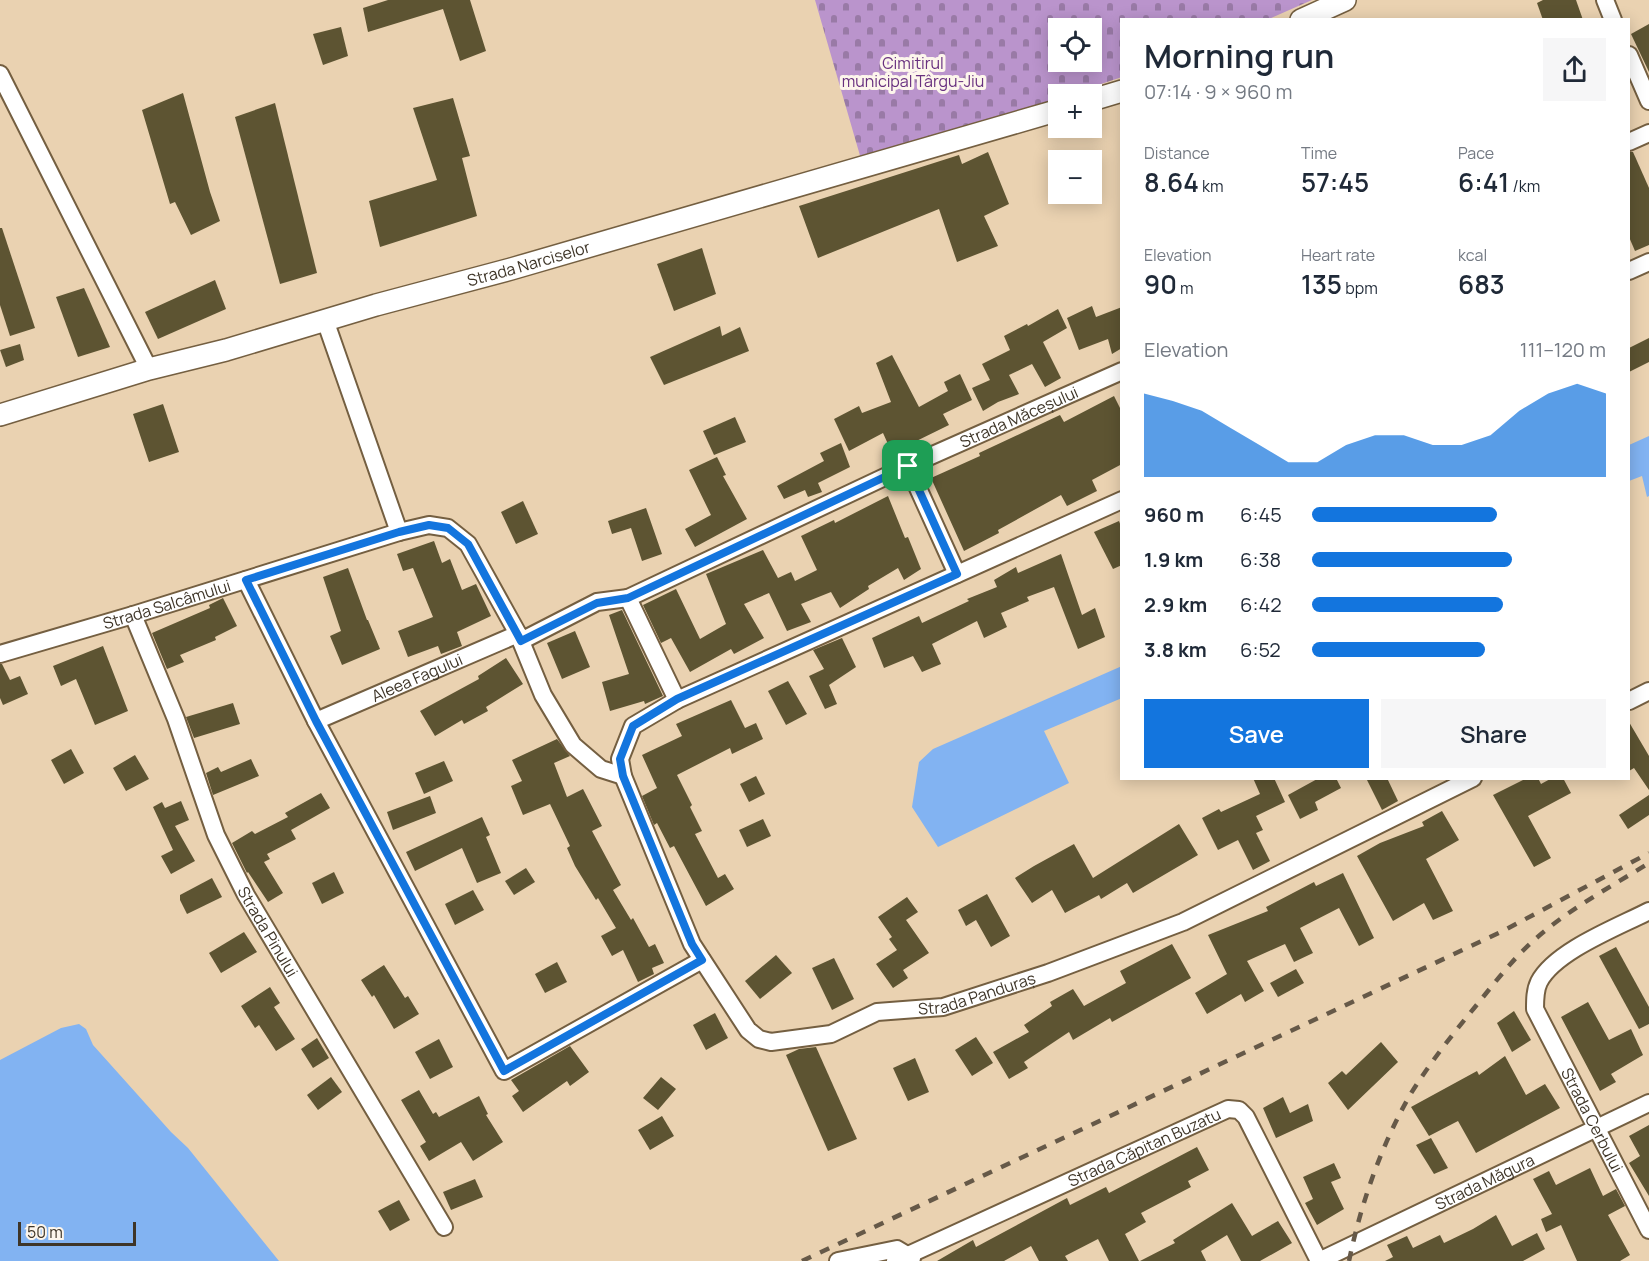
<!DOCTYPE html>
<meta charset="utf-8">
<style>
:root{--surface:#fff;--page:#f6f6f7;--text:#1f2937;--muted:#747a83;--accent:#1375de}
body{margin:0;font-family:Manrope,sans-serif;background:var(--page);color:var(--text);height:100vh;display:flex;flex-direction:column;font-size:22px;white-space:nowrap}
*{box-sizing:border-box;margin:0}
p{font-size:20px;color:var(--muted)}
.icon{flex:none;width:33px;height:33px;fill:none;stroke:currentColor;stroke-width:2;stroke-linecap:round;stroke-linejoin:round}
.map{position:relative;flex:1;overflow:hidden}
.panel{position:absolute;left:1120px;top:18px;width:510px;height:762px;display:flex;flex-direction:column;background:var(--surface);border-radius:0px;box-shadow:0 3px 15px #0003}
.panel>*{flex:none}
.fabs{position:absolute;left:1048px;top:18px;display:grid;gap:12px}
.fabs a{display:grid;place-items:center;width:54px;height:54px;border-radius:0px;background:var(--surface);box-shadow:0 3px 15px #0003;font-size:30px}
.scale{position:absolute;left:18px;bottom:15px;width:118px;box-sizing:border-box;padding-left:6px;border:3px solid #3e3528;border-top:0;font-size:16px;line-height:21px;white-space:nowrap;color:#3e3528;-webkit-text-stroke:4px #fdf6ec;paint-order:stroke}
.pin{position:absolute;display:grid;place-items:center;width:51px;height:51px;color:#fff;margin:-26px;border-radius:12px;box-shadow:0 3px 9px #0006}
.round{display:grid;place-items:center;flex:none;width:63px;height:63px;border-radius:0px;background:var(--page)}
.headline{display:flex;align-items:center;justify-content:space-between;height:102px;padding:0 24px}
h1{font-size:33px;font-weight:600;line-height:45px}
.metrics{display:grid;grid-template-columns:repeat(3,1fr);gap:9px;height:102px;padding:6px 24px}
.metrics div{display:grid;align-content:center}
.metrics b{font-size:26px;font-weight:600}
.metrics small{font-size:16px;font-weight:400}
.metrics p{font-size:16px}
.chart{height:168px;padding:12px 24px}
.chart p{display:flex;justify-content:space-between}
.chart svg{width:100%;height:108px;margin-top:6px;fill:var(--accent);opacity:.7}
.button{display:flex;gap:12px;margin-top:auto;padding:12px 24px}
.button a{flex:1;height:69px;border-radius:0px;background:var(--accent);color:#fff;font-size:24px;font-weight:600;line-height:69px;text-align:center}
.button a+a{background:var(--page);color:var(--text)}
ul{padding:0 24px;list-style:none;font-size:20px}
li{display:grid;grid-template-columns:96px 72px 1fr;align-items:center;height:45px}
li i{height:15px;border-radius:8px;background:var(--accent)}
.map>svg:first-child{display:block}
.cemetery{fill:url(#cemetery-stones);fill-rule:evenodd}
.water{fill:#82b3f2}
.building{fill:#5d5432}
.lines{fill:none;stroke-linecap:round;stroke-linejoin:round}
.minor-casing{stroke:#745f41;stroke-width:20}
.major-casing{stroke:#745f41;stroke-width:24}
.minor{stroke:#fff;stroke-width:16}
.major{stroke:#fff;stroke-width:21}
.rail{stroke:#665948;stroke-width:4.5;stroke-dasharray:10 10;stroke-linecap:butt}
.route-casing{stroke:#fff;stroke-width:12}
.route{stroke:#1375de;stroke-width:8}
.labels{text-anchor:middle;stroke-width:6;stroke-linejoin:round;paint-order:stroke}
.park-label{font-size:16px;fill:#68307f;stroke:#fdf6ec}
.street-label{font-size:16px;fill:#3e3528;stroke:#fdf6ec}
</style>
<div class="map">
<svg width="1649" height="1261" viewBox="0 0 1649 1261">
<defs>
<pattern id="cemetery-stones" width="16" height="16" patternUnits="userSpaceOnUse" patternTransform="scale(1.5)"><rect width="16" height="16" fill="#ba94cc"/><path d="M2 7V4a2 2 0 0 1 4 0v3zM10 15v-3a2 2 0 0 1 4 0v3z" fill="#997aa6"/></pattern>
</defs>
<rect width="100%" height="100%" fill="#ead2b1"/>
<path class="cemetery" d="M815 0H1312L1269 19 1122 20V77L1071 94H1059V99L863 166ZM1059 28H1092V62H1059Z"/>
<g class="water">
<path d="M1649 436V496L1647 497 1642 476 1629 481V445Z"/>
<path d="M1122 666V698L1044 731 1069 783 938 847 912 807 919 762 933 749Z"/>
<path d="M79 1024 86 1029 93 1045 171 1132 188 1148 279 1261H0V1060L61 1028Z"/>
</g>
<g class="building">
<path d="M388 0H470L486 51 460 61 443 9 368 32 363 8Z"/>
<path d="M1543 0H1576L1583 20H1543L1537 3Z"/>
<path d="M1649 24V72L1631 34Z"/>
<path d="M341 27 348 56 323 65 313 34Z"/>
<path d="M183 93 210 192 220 221 191 235 175 202 170 204 142 110Z"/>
<path d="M453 98 470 156 462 158 477 216 380 247 369 201 437 180 413 108Z"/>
<path d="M275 103 317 273 280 284 235 117Z"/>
<path d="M988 152 1009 204 984 216 998 246 957 262 939 209 818 258 799 206 959 155 962 164Z"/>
<path d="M1629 152H1633L1649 188V245L1635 251 1629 237Z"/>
<path d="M0 228H2L35 328 10 336 0 305Z"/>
<path d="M702 248 716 294 674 311 657 264Z"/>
<path d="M215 280 226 309 158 339 145 312Z"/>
<path d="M84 288 110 347 78 357 56 297Z"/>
<path d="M1092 306 1096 317 1122 307V348L1112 354 1108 339 1079 350 1067 318Z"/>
<path d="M1058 309 1067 328 1043 342 1061 378 1045 387 1032 364 1009 375 1019 394 998 402 983 411 972 388 990 380 982 364 1010 350 1004 336 1027 324 1028 326Z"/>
<path d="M720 326 722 336 740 327 749 351 664 385 650 357Z"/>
<path d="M1649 338V362L1629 372V348Z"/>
<path d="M20 344 24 360 6 367 0 350Z"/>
<path d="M892 355 919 407 948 391 944 382 960 374 972 400 943 414 949 425 892 453 883 433 849 451 834 419 859 406 862 413 891 402 876 363Z"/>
<path d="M1114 396 1122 412V464L1092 480 1097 491 1067 506 1061 495 998 530 999 533 964 551 931 478 980 456 979 453 1060 415 1064 422Z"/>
<path d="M163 404 179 452 149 462 133 414Z"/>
<path d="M735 417 746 442 714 455 703 431Z"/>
<path d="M841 443 850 467 818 483 822 492 808 497 805 490 784 499 777 486 824 461 820 453Z"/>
<path d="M717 457 726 475 723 476 747 519 695 547 685 529 711 515 689 470Z"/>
<path d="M888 496 905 538 908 537 921 569 904 580 898 568 868 586 869 589 840 608 831 592 801 604 811 622 787 631 769 593 744 604 764 638 734 654 731 649 690 672 671 638 661 643 643 605 676 589 700 639 726 624 706 574 763 550 778 578 791 572 795 581 817 570 801 536 834 520 835 523Z"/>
<path d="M523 501 538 534 516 544 501 512Z"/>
<path d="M646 508 662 554 642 561 631 528 612 534 608 521Z"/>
<path d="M1119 521 1122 529V565L1113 569 1094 532Z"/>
<path d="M434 541 442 563 450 559 462 590 476 584 491 616 457 632 462 646 441 654 438 646 408 657 398 631 433 617 413 568 403 571 397 554Z"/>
<path d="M1061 554 1082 615 1095 608 1105 637 1078 649 1054 587 1027 597 1029 601 1001 613 1007 627 984 638 977 621 932 644 941 664 922 672 913 656 884 668 872 638 919 616 922 623 969 601 967 599 997 587 994 580 1016 567 1018 573Z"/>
<path d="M348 568 367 620H368L380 649 342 665 330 636 341 631 323 577Z"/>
<path d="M223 598 237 626 215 637 216 640 180 655 184 662 167 669 152 633 210 608 209 605Z"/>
<path d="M622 610 663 696 645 704 644 701 610 711 602 682 629 674 609 615Z"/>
<path d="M575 631 590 667 562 679 547 643Z"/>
<path d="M842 638 856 667 829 685 837 704 825 709 809 676 824 669 813 650Z"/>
<path d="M103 646 128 711 95 725 76 679 61 686 53 666Z"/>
<path d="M506 658 523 684 486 707 488 711 464 724 462 720 435 736 420 711 479 679 478 676Z"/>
<path d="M0 664H2L10 680 20 676 28 694 3 705 0 698Z"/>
<path d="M788 681 807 714 786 725 768 691Z"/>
<path d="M731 700 745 728 756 723 763 739 732 754 730 748 677 775 692 805 690 807 702 831 695 834 718 878 725 874 734 889 706 906 674 846 670 848 657 823 654 825 642 796 657 788 642 755 682 736 676 724Z"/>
<path d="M233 703 240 724 194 738 186 717Z"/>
<path d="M1629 722 1649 756V790L1634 768 1629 771Z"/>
<path d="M557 739 570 756 554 763 567 797 583 789 602 826 592 831 621 885 613 890 631 920 633 918 649 947 655 944 664 963 652 968 654 974 638 982 623 950 612 956 601 936 616 928 598 898 596 900 575 866 567 848 570 846 550 804 523 815 511 786 522 781 512 760Z"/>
<path d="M71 749 84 773 64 784 51 760Z"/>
<path d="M135 755 149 779 126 791 113 768Z"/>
<path d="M251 759 259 776 213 795 206 773 218 767 221 772Z"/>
<path d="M444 761 453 781 424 794 415 773Z"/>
<path d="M756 776 765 794 749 802 740 784Z"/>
<path d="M1253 778H1274L1285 802 1256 816 1263 830 1256 833 1270 861 1253 870 1238 840 1218 850 1202 818 1219 809 1221 812 1260 794Z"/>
<path d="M1319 778H1336L1341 788 1315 802 1318 810 1300 819 1288 795Z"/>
<path d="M1366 778H1387L1398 801 1382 810Z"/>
<path d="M1527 778H1538L1541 784 1552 778H1563L1571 793 1528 816 1551 858 1534 867 1493 795Z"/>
<path d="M321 793 330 808 291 830 296 839 267 854 270 859 264 862 283 893 268 902 248 872 247 873 232 843 252 831 255 834 288 817 285 813Z"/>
<path d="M1649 795V815L1628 829 1619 815Z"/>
<path d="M430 796 436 813 393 830 387 812Z"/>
<path d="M181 801 189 820 175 826 195 861 171 874 161 856 173 850 153 807 162 802 165 808Z"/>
<path d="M1442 811 1459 840 1426 859 1453 911 1433 920 1424 903 1393 921 1357 856 1380 843 1424 826 1422 822Z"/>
<path d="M482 817 490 835 486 837 501 873 477 883 462 848 415 871 406 852Z"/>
<path d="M763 819 771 836 747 847 739 830Z"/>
<path d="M1179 824 1198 855 1133 893 1127 883 1101 899 1099 895 1065 913 1052 890 1032 903 1015 878 1034 866 1074 844 1093 878Z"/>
<path d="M526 868 535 882 514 895 505 881Z"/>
<path d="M334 872 344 893 322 904 312 883Z"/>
<path d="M1343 873 1374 938 1359 946 1339 908 1300 928 1313 953 1294 962 1285 944 1247 961 1264 991 1245 1002 1241 994 1207 1014 1195 993 1227 974 1208 935 1268 911 1266 907 1314 882 1316 886Z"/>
<path d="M212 878 222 897 187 914 180 900V895Z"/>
<path d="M473 890 484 910 455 925 445 904Z"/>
<path d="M987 894 1010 936 991 947 976 920 966 926 958 910Z"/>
<path d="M907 897 918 912 906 920 929 953 903 970 908 978 893 988 876 964 897 950 889 939 892 937 878 917Z"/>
<path d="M244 932 257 952 221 973 209 953Z"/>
<path d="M1172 944 1191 978 1112 1022 1110 1018 1073 1040 1069 1032 1024 1062 1028 1068 1009 1079 993 1052 1029 1032 1024 1025 1052 1006 1050 1002 1073 989 1084 1006 1126 983 1120 971Z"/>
<path d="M1616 947 1649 1007V1024L1639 1029 1599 956Z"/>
<path d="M776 955 792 973 760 999 745 981Z"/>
<path d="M834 958 854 999 832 1010 812 968Z"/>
<path d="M557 962 567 982 545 993 535 974Z"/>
<path d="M384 965 405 998 408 996 419 1014 394 1029 374 995 372 997 361 980Z"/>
<path d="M1296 969 1304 983 1278 997 1270 983Z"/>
<path d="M270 987 280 1003 274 1007 295 1039 276 1051 259 1025 255 1028 241 1006Z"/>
<path d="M1588 1002 1609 1040 1631 1029 1643 1055 1611 1074 1616 1082 1600 1091 1561 1017Z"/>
<path d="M1514 1011 1531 1040 1512 1052 1497 1023Z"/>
<path d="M715 1013 728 1038 706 1050 693 1025Z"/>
<path d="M976 1037 993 1063 972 1076 955 1050Z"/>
<path d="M317 1038 329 1058 313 1068 301 1049Z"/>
<path d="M439 1039 453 1067 430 1079 415 1052Z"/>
<path d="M1381 1042 1398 1062 1348 1110 1328 1083 1342 1071 1346 1075Z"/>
<path d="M570 1046 589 1072 570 1086 567 1081 523 1112 512 1096 519 1091 511 1080Z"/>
<path d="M816 1047 857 1139 828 1151 786 1055 799 1049Z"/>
<path d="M1505 1056 1526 1095 1545 1084 1560 1108 1476 1153 1458 1121 1429 1136 1411 1107 1477 1071 1479 1075Z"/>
<path d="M915 1058 929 1092 908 1101 893 1068Z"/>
<path d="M331 1077 342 1092 318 1110 307 1095Z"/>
<path d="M661 1077 676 1089 658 1110 643 1098Z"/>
<path d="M419 1090 433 1114 436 1112 439 1117 479 1096 488 1114 486 1115 503 1142 473 1161 461 1142 429 1161 420 1146 426 1142 401 1100Z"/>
<path d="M1283 1097 1290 1113 1308 1104 1313 1121 1276 1138 1263 1108Z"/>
<path d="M662 1116 674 1136 650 1150 638 1130Z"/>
<path d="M1649 1125V1196L1629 1163 1640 1156 1629 1136Z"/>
<path d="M1431 1138 1448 1168 1434 1174 1416 1145Z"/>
<path d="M1197 1147 1209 1170 1188 1181 1191 1187 1141 1213 1146 1222 1125 1234 1139 1261H1109L1098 1239 1065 1256 1068 1261H1039L1031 1246 1004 1261H937L973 1240 976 1247 1067 1198 1070 1205 1106 1187 1109 1193Z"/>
<path d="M1334 1163 1341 1178 1331 1182 1344 1209 1317 1225 1305 1203 1313 1199 1303 1177Z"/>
<path d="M1590 1168 1603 1196 1616 1189 1625 1206 1608 1215 1630 1255 1620 1261H1577L1561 1225 1546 1232 1541 1219 1552 1214 1533 1179 1549 1171 1556 1185Z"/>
<path d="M475 1179 483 1197 451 1210 443 1192Z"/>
<path d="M399 1200 410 1220 390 1231 378 1211Z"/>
<path d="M1232 1203 1252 1236 1278 1221 1292 1243 1260 1261H1241L1227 1235 1201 1251 1206 1261H1140L1175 1243 1173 1240Z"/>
<path d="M1496 1215 1512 1246 1537 1233 1545 1249 1523 1261H1385L1393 1257 1387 1245 1407 1236 1413 1248 1440 1235 1444 1243 1473 1229Z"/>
</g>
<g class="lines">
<g class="minor-casing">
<g id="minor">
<path d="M1605 0 1613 20"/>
<path d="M1629 55 1649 101"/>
<path d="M0 74 149 369"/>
<path d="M1629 142 1649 133"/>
<path d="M1629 271 1649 262"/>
<path d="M325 320 399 532"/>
<path d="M908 466 957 574"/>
<path id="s1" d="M1122 500 677 700 633 726 620 759 623 776 692 944 748 1030 759 1039 771 1042 831 1034 877 1012 943 1007 1048 973 1183 922 1473 778"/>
<path d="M246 580 316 721 504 1071 702 960"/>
<path id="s2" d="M133 615 176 719 216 835 246 895 444 1227"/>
<path d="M521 641 597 602 628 598"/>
<path id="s3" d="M0 654 133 615 399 532 429 525 448 528 468 544 518 634 543 695 573 745 601 769 623 776"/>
<path id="s4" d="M677 700 628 598 908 466 1122 371"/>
<path d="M1629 701 1649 691"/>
<path id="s5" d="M316 721 518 634"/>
<path id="s6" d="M1649 911C1618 927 1555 951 1539 982 1535 990 1535 1000 1535 1009L1649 1230"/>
<path d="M838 1261 897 1249 912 1258"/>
<path id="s7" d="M895 1261 1228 1109 1239 1110 1246 1117 1319 1261 1649 1103"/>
</g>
</g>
<g class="major-casing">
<g id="major">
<path d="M1301 20 1345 0"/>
<path d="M1092 100 1122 91"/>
<path id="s8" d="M0 415 149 369 226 350 376 305 511 269 1059 110"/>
</g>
</g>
<use href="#minor" class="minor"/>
<use href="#major" class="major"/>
<g class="rail">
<path d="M802 1261 1503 931 1649 853"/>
<path d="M1349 1261C1361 1203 1381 1146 1410 1095 1429 1064 1452 1035 1475 1007 1493 985 1511 961 1532 942 1567 910 1609 888 1649 863"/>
</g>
</g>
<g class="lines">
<g class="route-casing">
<path id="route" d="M908 466 957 574 677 699 633 726 620 759 623 776 692 944 702 960 504 1071 316 721 246 580 399 532 429 525 448 528 468 544 521 641 597 603 628 598Z"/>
</g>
<use href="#route" class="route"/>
</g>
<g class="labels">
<g class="park-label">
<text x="913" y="69">Cimitirul<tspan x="913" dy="18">municipal Târgu-Jiu</tspan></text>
</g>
<g class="street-label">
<text dy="6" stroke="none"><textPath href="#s8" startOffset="550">Strada Narciselor</textPath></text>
<text dy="6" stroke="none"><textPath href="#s4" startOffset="544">Strada Măceșului</textPath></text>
<text dy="6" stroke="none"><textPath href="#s3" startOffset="174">Strada Salcâmului</textPath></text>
<text dy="6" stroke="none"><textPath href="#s5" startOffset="110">Aleea Fagului</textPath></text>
<text dy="6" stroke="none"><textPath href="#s2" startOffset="345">Strada Pinului</textPath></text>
<text dy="6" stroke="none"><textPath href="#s1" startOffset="1116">Strada Panduraș</textPath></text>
<text dy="6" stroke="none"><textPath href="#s6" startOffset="285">Strada Cerbului</textPath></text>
<text dy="6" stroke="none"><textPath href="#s7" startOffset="274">Strada Căpitan Buzatu</textPath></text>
<text dy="6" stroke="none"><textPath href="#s7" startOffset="732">Strada Măgura</textPath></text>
</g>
</g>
</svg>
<div class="fabs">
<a><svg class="icon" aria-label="locate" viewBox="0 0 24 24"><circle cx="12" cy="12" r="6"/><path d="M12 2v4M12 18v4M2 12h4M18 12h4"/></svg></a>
<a>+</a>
<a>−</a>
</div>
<div class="scale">50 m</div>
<div class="pin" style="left:908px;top:466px;background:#1e9e55"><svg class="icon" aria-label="arrive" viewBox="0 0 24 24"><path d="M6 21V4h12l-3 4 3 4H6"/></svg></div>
<section class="panel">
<div class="headline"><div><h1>Morning run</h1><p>07:14 · 9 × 960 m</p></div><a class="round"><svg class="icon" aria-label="share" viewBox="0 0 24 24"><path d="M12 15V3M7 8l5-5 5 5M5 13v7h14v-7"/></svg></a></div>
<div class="metrics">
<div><p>Distance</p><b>8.64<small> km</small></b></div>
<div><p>Time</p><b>57:45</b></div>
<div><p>Pace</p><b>6:41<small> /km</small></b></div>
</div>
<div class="metrics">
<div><p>Elevation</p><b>90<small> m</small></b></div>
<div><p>Heart rate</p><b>135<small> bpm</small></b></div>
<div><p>kcal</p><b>683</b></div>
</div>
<div class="chart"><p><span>Elevation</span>111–120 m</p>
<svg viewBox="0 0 160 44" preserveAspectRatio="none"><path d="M0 44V10L10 13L20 17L30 24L40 31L50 38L60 38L70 31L80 27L90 27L100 31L110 31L120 27L130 17L140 10L150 6L160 10V44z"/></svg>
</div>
<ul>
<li><b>960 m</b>6:45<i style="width:63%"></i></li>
<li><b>1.9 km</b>6:38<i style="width:68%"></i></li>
<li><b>2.9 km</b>6:42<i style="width:65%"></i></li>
<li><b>3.8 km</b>6:52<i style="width:59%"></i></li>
</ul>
<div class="button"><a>Save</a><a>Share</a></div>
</section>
</div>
